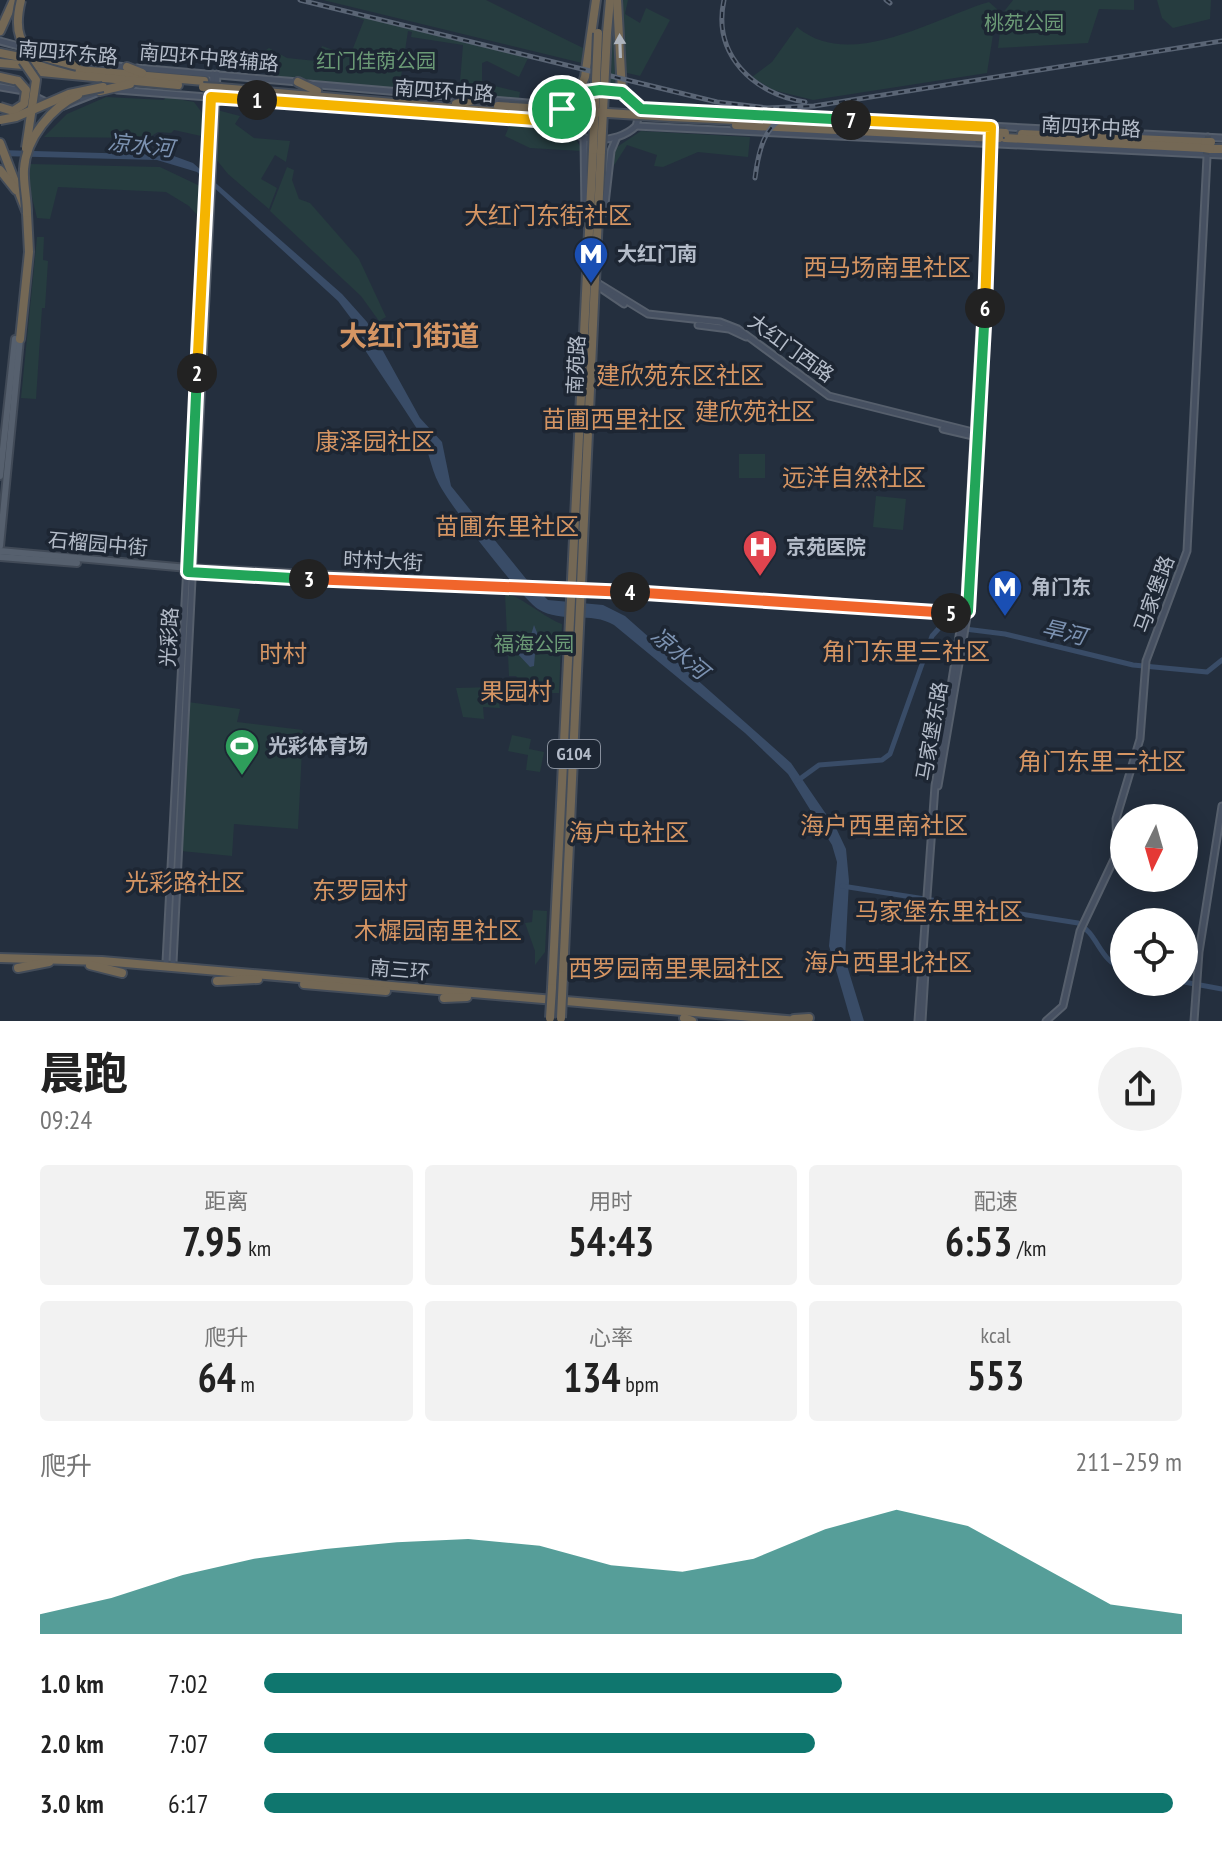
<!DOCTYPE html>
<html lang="zh">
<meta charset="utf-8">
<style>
:root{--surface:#fff;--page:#f2f2f2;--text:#222;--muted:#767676;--accent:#0f766e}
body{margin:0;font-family:"PT Sans Narrow","Noto Sans SC",sans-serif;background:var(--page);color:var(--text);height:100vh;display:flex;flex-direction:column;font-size:30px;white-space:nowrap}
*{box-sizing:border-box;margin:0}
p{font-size:26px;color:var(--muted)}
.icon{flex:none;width:44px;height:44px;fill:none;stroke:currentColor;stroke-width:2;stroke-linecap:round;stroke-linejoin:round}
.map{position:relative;height:1021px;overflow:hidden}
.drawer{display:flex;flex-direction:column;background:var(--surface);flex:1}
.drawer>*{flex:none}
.needle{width:52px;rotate:185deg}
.fabs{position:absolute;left:1110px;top:804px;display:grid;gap:16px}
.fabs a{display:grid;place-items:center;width:88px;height:88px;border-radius:50%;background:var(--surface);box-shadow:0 4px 20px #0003;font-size:40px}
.pin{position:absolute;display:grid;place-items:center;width:68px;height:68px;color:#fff;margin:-34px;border:4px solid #fff;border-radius:50%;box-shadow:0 2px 8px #0007}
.km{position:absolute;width:40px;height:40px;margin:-20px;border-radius:50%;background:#222;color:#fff;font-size:22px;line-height:40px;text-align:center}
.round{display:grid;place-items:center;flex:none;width:84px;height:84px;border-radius:42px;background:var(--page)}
.headline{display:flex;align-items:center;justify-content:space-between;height:136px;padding:0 40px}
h1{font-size:44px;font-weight:800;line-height:60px}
.metrics{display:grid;grid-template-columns:repeat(3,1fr);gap:12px;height:136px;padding:8px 40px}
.metrics div{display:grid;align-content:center;border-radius:8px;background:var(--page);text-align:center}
.metrics b{font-size:40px;font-weight:800}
.metrics small{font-size:22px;font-weight:400}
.metrics p{font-size:22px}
.chart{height:224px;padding:16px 40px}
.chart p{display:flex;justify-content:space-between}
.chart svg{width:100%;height:144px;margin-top:8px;fill:var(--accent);opacity:.7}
ul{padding:0 40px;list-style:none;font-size:26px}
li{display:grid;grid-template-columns:128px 96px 1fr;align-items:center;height:60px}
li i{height:20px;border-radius:10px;background:var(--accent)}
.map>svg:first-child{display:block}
.green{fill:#263c3f}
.water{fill:#394c67}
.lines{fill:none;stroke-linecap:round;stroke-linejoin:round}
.river{stroke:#394c67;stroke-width:5}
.secondary-casing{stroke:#565f6c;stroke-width:9}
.primary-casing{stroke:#414a57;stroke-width:10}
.highway-casing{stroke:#434c59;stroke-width:12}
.secondary{stroke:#465061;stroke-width:5}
.primary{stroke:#56606e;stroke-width:6}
.highway{stroke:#746855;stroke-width:8}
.rail-casing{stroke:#5a6575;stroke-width:5}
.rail{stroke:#1d2633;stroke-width:2;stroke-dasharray:6;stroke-linecap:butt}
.highway-bridge-casing{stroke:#434c59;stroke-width:12;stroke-linecap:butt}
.highway-bridge{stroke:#746855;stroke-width:8}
.oneway{fill:#aeb4bd}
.split-1-casing{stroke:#fff;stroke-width:16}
.split-2-casing{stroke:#fff;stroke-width:16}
.split-3-casing{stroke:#fff;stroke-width:16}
.split-4-casing{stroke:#fff;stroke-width:16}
.split-5-casing{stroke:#fff;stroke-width:16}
.split-6-casing{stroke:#fff;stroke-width:16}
.split-7-casing{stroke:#fff;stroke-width:16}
.split-8-casing{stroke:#fff;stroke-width:16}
.split-1{stroke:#f5b400;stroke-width:10}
.split-2{stroke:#f5b400;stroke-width:10}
.split-3{stroke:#22a559;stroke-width:10}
.split-4{stroke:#f0652b;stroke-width:10}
.split-5{stroke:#f0652b;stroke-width:10}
.split-6{stroke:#22a559;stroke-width:10}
.split-7{stroke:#f5b400;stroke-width:10}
.split-8{stroke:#22a559;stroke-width:10}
.labels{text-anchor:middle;stroke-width:7;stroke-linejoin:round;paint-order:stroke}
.shield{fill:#1d2633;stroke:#878f9c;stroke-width:2}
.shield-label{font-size:18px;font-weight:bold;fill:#b4bcc9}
.park-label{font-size:20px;fill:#6b9a76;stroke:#1d2633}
.street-label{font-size:20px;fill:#b4bcc9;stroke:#1d2633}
.poi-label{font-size:20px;font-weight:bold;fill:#b4bcc9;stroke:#1d2633;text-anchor:start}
.water-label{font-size:22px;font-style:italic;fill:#7c92b1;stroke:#1d2633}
.quarter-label{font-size:24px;fill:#d59563;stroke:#1d2633}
.district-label{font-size:28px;font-weight:bold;fill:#d59563;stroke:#1d2633}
</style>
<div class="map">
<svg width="1222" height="1021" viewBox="0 0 1222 1021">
<rect width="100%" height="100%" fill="#242f3e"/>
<g class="green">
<path d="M323 0H486L583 48 582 63Z"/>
<path d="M620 0H628L625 14 640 23 646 8 670 20 640 76 623 72Z"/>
<path d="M1013 0H1134V10L1099 9 1088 43 998 48 1002 14Z"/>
<path d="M1157 0H1211L1210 19 1173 28 1162 18Z"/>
<path d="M989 2 997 9 987 73 813 100 773 90 752 77 772 62 797 27C850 72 934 18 989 2Z"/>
<path d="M336 8 529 56 519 77 487 61 482 63V83L520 92 519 99 459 94 463 45 411 37 412 32 408 31 399 90 275 76 260 54 269 48 287 58 316 61 322 46 350 56 364 20Z"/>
<path d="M594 34 612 38 616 34 618 85H588Z"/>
<path d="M106 97 164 100 166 97 194 102 203 114 201 136 174 130 171 133 158 132 148 138 44 137 67 114Z"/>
<path d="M217 110 240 116 235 124 254 138 290 141 286 162 275 155 261 179 277 188 269 209 228 174 215 158Z"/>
<path d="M511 122C535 124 574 124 582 151L530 148 505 136Z"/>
<path d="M641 131 750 137 748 157 698 152 663 167 654 166 657 155 627 145 613 167 614 149Z"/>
<path d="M30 164 160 167 200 186 199 217 189 206 166 192 58 187 50 219 37 218 30 189Z"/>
<path d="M287 167 294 170 292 180 299 199 310 203 359 259 386 317 379 321 361 296 270 211Z"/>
<path d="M37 237H44L43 260 48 261 45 308H42L36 399 21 398Z"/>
<rect x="739" y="454" width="26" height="24"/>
<path d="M876 496 906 499 903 530 873 527Z"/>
<path d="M505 594C518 594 544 618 562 624L559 693C541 693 527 693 516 676H509Z"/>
<path d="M495 687 500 708 483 707 484 719 463 717 456 688Z"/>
<path d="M188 702 240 709 237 722 303 730 298 829 234 824 232 856 181 851Z"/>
<path d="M512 735 531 739 529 749 544 752 540 772 526 770 528 755 508 751Z"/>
<path d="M533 910 547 911 545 952 535 965V951L525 923 532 922Z"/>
</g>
<g class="water">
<path d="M0 150 171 155 193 163 342 294 367 322 420 418 442 442 451 486 527 580 548 600 603 605 625 616 791 763 837 830 846 849 849 881 845 959 864 1021H851L829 946 837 862 832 845 788 774 745 733 614 625C591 611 562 624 538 609 521 598 449 504 439 484 430 467 429 448 419 432 397 397 373 364 352 329L353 321 338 301 197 172 157 160 0 156Z"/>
<path d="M534 625 538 635 531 645 535 654 534 666 530 667 516 652 527 648Z"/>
</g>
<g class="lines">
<g class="river">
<path d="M797 781 819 765 882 760 890 754 932 636 941 626 1005 634 1133 665 1207 672 1222 660"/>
<path d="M842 886 1078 923C1099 935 1099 961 1124 969"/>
<path d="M1184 982 1222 989"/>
</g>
<g class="secondary-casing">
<g id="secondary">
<path d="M0 41 26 48"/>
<path d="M74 62 127 67"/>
<path d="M137 68 298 82"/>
<path d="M308 84 562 106"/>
<path d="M0 87 24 91 48 103"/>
<path d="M117 90 466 117"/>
<path d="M600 90C622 92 645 99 636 126 617 145 572 146 561 117L564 101 579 91Z"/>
<path d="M61 107 99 92"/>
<path d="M638 108 1222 138"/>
<path d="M480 118 563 122"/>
<path d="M636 126 1222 155"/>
<path d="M584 138 585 215"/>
<path d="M604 213 611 151 616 139"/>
<path d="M596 282 648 314 720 322 738 329 829 396 973 432"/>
<path d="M596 285 624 304"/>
<path d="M698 325 729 329 746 337"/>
<path d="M943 429 973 436"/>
<path d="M579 591 964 613"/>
<path d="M806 600 840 602"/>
<path d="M938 786 968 611 992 136"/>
<path d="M166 962 213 74"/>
<path d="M173 963 217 74"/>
<path d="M918 1021 935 786 965 599 991 127"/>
<path d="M922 1021 925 972"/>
<path d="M1046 1021 1063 1006 1080 931 1117 853 1116 819 1140 739 1146 661 1187 551 1208 137"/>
<path d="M1194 1021 1199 952 1222 806"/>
</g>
</g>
<g class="primary-casing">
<g id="primary">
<path d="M0 476 15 339"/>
<path d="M0 546 20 339"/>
<path d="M0 551 188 568 572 587"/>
<path d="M0 557 77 563"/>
<path d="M184 572 571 592"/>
</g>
</g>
<g class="highway-casing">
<g id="highway">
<path d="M617 0 622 92"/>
<path d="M0 31 14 0"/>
<path d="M607 33 610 0"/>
<path d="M0 53 50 63"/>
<path d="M0 63 204 81"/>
<path d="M127 67 142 73"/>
<path d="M41 72 178 85"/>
<path d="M0 77 18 81"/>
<path d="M298 82 317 91"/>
<path d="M220 88 498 112"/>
<path d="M100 91 130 84"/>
<path d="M579 91 585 77 596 0"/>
<path d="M456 104 478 99"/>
<path d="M461 112 480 118"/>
<path d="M671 117 976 131"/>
<path d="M736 125 976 137"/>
<path d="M1022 134 1205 142"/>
<path d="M1005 138 1204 148"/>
<path d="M0 143 27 213 29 252 20 339"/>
<path d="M1210 149H1222"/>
<path d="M0 170 16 190"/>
<path d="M0 958 102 961 798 1021"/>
<path d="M90 965 122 973"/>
<path d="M18 968 49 962"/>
<path d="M563 975 601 151"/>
<path d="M217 981 258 979"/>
<path d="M304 984 386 991"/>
<path d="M552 988 593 150"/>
<path d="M444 998 467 997"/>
<path d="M684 1018 692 1021"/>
<path d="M794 1019 809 1018"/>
</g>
</g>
<use href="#secondary" class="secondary"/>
<use href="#primary" class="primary"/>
<use href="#highway" class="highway"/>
<g class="rail-casing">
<g id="rail">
<path d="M300 0 717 102 767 108 814 106 1222 41"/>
<path d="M724 0C712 55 754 94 805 102"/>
<path d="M886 0 890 3"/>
<path d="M755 178C759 146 765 121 799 110"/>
</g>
</g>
<use href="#rail" class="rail"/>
<g class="highway-bridge-casing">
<g id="highway-bridge">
<path d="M21 0C8 52 35 55 77 66"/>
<path d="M23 61 36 80 26 148"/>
<path d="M203 87 220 88"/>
<path d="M498 106 671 117"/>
<path d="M0 107 13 111 24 104 26 90 18 81"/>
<path d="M0 120 16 117 69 94 103 87"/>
<path d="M976 131 1005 133"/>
<path d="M976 137 999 138"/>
<path d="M1205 142H1211"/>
<path d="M1204 148 1210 149"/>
<path d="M593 150 598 33"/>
<path d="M601 151 607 33"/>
<path d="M27 213C27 198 23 183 24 169 26 138 52 107 78 95"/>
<path d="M550 1018 552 988"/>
<path d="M561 1018 563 975"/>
</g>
</g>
<use href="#highway-bridge" class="highway-bridge"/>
</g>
<defs><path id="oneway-solid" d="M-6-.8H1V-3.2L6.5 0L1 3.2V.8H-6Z" transform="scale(2)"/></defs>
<use class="oneway" href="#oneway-solid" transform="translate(620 46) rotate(-92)"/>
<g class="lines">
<g class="split-1-casing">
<path id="split-1" d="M257 100 563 122 562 109"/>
</g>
<g class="split-2-casing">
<path id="split-2" d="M197 373 211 97 257 100"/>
</g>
<g class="split-3-casing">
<path id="split-3" d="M197 373 188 572 309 579"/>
</g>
<g class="split-4-casing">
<path id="split-4" d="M309 579 630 592"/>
</g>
<g class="split-5-casing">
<path id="split-5" d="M630 592 951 613"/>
</g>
<g class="split-6-casing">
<path id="split-6" d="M951 613 968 611 985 308"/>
</g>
<g class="split-7-casing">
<path id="split-7" d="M851 120 991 127 985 308"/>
</g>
<g class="split-8-casing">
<path id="split-8" d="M562 109 572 94 600 90 622 92 641 109 851 120"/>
</g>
<use href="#split-1" class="split-1"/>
<use href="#split-2" class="split-2"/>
<use href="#split-3" class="split-3"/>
<use href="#split-4" class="split-4"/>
<use href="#split-5" class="split-5"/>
<use href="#split-6" class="split-6"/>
<use href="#split-7" class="split-7"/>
<use href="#split-8" class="split-8"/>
</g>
<defs>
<g id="metro-pin" transform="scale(1.8)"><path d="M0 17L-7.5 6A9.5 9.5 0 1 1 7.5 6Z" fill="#1a4fb4" stroke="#1d2633"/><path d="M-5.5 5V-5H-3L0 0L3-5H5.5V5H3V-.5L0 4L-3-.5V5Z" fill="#fff"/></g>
<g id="hospital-pin" transform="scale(1.8)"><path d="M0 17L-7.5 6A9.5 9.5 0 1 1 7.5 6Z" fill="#e0444e" stroke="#1d2633"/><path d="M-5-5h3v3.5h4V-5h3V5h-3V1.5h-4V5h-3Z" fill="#fff"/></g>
<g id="stadium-pin" transform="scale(1.8)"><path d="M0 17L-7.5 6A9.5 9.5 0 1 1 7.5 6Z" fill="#2e9e5b" stroke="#1d2633"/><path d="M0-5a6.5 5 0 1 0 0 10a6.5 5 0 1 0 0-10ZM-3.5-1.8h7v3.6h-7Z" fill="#fff"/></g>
</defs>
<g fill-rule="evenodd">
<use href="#metro-pin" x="591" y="254"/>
<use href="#hospital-pin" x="760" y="547"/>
<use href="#metro-pin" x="1005" y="587"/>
<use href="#stadium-pin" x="242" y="746"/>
</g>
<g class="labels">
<rect class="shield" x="548" y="740" width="52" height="28" rx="6"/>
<g class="shield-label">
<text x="574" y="760">G104</text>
</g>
<g class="park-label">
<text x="1024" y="30">桃苑公园</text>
<text x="376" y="68">红门佳荫公园</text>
<text x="534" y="651">福海公园</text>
</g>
<g class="street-label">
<text transform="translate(68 53) rotate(5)" y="7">南四环东路</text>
<text transform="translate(209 58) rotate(5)" y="7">南四环中路辅路</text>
<text transform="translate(444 91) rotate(4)" y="7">南四环中路</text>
<text transform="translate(1091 127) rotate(3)" y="7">南四环中路</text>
<text transform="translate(791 348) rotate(36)" y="7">大红门西路</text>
<text transform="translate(576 365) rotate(-87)" y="7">南苑路</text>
<text transform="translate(98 544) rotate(5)" y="7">石榴园中街</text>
<text transform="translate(383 561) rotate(3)" y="7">时村大街</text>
<text transform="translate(1154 594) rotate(-70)" y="7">马家堡路</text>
<text transform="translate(169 637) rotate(-87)" y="7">光彩路</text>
<text transform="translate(932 731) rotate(-80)" y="7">马家堡东路</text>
<text transform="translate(400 970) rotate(5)" y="7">南三环</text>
</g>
<g class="poi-label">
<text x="617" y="261">大红门南</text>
<text x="786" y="554">京苑医院</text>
<text x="1031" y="594">角门东</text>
<text x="268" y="753">光彩体育场</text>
</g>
<g class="water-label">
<text transform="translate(141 145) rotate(6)" y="8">凉水河</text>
<text transform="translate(1064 632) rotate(13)" y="8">旱河</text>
<text transform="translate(680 653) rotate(40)" y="8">凉水河</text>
</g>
<g class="quarter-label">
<text x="548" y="224">大红门东街社区</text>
<text x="887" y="276">西马场南里社区</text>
<text x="680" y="384">建欣苑东区社区</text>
<text x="755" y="420">建欣苑社区</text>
<text x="614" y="428">苗圃西里社区</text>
<text x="375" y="450">康泽园社区</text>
<text x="854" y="486">远洋自然社区</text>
<text x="507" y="535">苗圃东里社区</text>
<text x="906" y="660">角门东里三社区</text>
<text x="283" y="662">时村</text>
<text x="516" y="700">果园村</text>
<text x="1102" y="770">角门东里二社区</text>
<text x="884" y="834">海户西里南社区</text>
<text x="629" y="841">海户屯社区</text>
<text x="185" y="891">光彩路社区</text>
<text x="360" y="899">东罗园村</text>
<text x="939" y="920">马家堡东里社区</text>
<text x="438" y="939">木樨园南里社区</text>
<text x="888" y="971">海户西里北社区</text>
<text x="676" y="977">西罗园南里果园社区</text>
</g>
<g class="district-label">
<text x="409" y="346">大红门街道</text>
</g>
</g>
</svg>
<div class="fabs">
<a><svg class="needle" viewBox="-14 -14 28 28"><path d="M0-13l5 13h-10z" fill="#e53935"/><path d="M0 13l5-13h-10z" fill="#767676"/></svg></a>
<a><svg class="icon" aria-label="locate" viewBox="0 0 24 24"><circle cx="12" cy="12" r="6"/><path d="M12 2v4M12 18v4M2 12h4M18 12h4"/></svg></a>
</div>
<div class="pin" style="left:562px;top:109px;background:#1e9e55"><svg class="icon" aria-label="arrive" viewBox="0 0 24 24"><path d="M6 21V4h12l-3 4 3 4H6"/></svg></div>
<b class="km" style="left:257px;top:100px">1</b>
<b class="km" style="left:197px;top:373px">2</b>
<b class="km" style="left:309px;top:579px">3</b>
<b class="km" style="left:630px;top:592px">4</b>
<b class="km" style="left:951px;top:613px">5</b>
<b class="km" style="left:985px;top:308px">6</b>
<b class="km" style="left:851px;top:120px">7</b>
</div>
<section class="drawer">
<div class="headline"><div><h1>晨跑</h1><p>09:24</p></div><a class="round"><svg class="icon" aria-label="share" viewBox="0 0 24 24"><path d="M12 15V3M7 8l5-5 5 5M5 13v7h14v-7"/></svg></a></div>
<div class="metrics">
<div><p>距离</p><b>7.95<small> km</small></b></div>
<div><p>用时</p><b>54:43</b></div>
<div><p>配速</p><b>6:53<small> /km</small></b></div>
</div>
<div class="metrics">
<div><p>爬升</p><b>64<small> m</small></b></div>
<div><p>心率</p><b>134<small> bpm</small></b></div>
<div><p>kcal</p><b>553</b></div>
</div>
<div class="chart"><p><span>爬升</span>211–259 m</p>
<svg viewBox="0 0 160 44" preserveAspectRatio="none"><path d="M0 44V38L10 33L20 26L30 21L40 18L50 16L60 15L70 17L80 23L90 25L100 21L110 12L120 6L130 11L140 23L150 35L160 38V44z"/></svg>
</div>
<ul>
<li><b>1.0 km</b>7:02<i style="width:63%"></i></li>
<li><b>2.0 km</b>7:07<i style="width:60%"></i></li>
<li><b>3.0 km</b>6:17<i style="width:99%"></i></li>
</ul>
</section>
